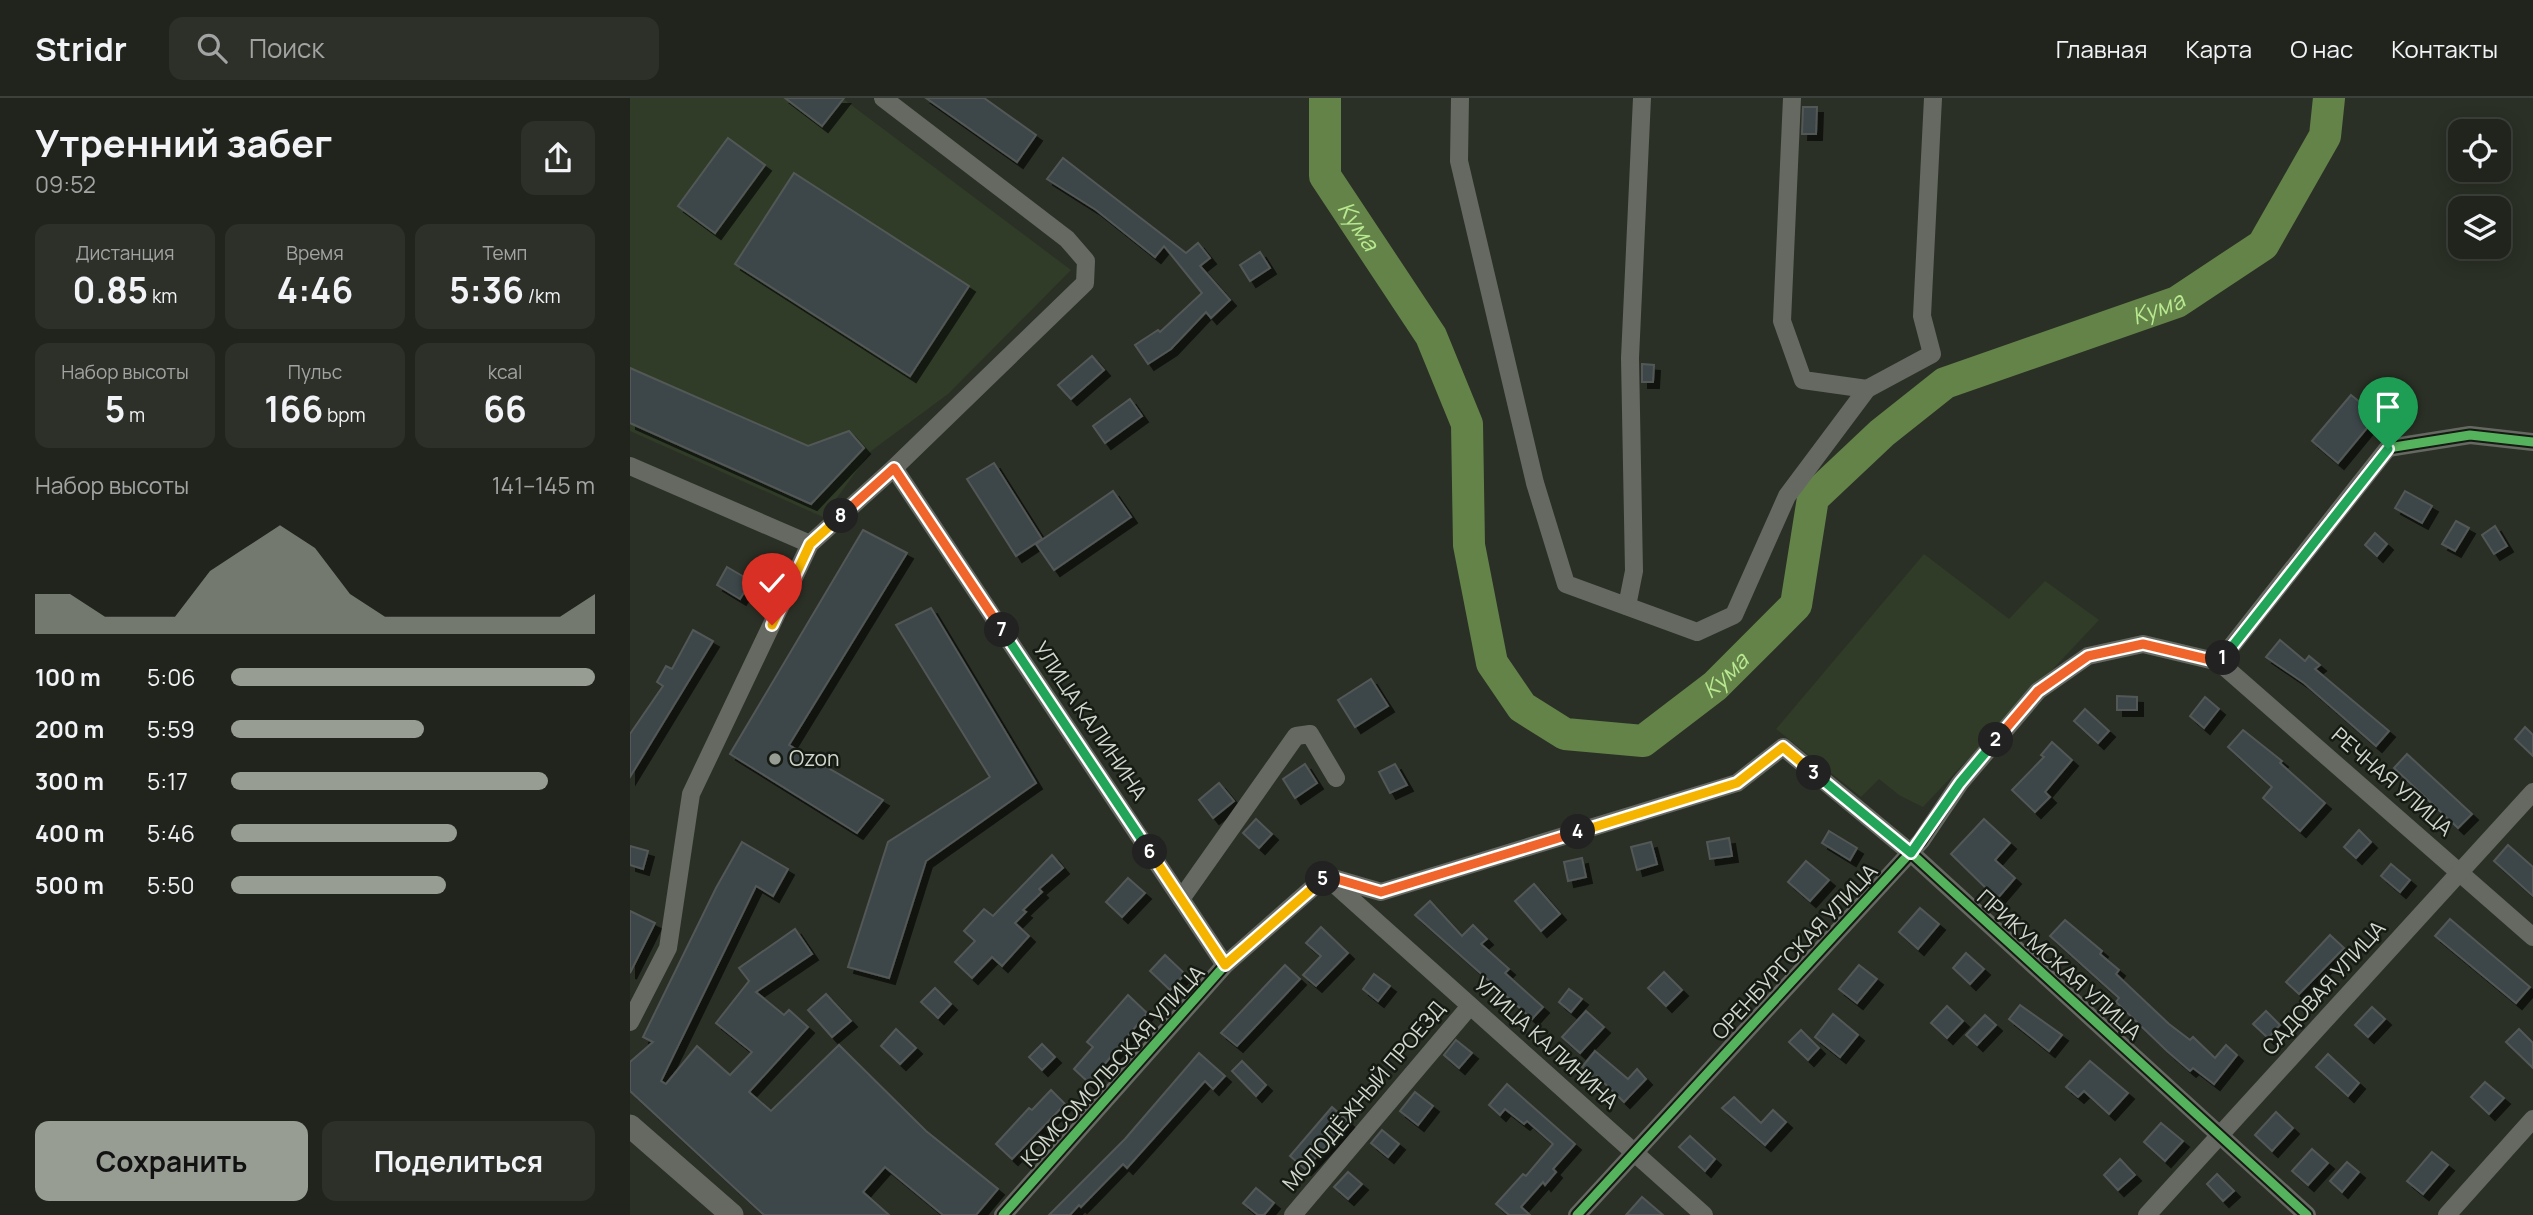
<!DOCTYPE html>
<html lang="ru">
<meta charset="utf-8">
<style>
:root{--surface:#20241c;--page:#2d3029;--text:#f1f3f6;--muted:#a2a4a3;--line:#3d413b;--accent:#979d93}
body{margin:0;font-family:Manrope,sans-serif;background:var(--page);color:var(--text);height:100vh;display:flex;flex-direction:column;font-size:26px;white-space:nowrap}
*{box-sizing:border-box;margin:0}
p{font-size:23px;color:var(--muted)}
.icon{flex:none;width:38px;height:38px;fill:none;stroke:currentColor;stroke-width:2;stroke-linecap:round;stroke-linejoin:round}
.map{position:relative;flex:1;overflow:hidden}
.details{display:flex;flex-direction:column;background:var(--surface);width:630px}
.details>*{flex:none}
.fabs{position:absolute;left:1818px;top:21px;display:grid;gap:14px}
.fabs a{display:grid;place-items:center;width:63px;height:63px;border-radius:14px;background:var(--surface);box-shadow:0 4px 18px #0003,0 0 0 2px var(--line);font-size:35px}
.pin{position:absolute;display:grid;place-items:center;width:60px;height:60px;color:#fff;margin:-72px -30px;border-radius:50% 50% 50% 0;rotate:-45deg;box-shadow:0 0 7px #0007}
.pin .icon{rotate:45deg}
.km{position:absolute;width:35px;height:35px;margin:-18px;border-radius:50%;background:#222;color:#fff;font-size:19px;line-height:35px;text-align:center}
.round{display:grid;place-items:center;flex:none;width:74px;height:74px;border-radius:14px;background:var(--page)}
.head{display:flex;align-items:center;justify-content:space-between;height:119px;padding:0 35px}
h1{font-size:38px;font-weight:700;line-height:52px}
.stats{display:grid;grid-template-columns:repeat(3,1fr);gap:10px;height:119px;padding:7px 35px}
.stats div{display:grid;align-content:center;border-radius:14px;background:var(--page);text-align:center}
.stats b{font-size:35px;font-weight:700}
.stats small{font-size:19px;font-weight:400}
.stats p{font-size:19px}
.chart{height:196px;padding:14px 35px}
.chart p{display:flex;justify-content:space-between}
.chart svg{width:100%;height:126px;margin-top:7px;fill:var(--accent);opacity:.7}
.button{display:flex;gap:14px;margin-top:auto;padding:14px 35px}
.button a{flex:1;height:80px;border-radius:14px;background:var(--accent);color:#111;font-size:28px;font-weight:700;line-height:80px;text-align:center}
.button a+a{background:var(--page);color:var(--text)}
ul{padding:0 35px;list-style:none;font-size:23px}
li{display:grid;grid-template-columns:112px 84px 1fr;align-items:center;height:52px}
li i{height:18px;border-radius:9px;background:var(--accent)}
header{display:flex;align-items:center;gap:42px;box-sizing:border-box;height:98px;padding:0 35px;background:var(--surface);border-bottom:2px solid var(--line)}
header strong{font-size:33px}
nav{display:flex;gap:38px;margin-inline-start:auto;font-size:24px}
.search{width:490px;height:63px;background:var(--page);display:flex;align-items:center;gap:18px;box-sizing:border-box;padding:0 24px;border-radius:14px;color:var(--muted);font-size:26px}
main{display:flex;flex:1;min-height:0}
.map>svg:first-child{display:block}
.built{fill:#303c27}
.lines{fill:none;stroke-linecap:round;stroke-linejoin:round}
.river{stroke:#648349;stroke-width:32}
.building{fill:#3c464a;stroke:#535856;stroke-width:2;filter:url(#shadow)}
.minor{stroke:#656962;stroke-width:18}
.tertiary{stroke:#656962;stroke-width:23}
.cycleway-casing{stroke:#151a12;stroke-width:13}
.cycleway{stroke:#56b35d;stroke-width:9}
.split-1-casing{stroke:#fff;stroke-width:14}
.split-2-casing{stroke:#fff;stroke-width:14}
.split-3-casing{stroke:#fff;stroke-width:14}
.split-4-casing{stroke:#fff;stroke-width:14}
.split-5-casing{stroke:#fff;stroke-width:14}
.split-6-casing{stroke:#fff;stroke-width:14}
.split-7-casing{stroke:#fff;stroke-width:14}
.split-8-casing{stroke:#fff;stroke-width:14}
.split-9-casing{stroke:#fff;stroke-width:14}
.split-1{stroke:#22a559;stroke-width:9}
.split-2{stroke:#f0652b;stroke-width:9}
.split-3{stroke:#22a559;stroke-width:9}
.split-4{stroke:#f5b400;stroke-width:9}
.split-5{stroke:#f0652b;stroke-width:9}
.split-6{stroke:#f5b400;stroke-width:9}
.split-7{stroke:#22a559;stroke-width:9}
.split-8{stroke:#f0652b;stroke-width:9}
.split-9{stroke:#f5b400;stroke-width:9}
.poi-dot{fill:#979d93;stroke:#151a12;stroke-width:2.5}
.labels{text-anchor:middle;stroke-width:5;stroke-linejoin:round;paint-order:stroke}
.street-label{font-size:21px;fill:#d1d7cd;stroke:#151a12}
.poi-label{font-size:21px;fill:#d1d7cd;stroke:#151a12;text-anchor:start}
.water-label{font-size:23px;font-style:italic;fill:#b9e990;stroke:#151a12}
</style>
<header>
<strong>Stridr</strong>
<div class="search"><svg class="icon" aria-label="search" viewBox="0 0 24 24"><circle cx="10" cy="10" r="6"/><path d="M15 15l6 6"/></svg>Поиск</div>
<nav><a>Главная</a><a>Карта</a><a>О нас</a><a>Контакты</a></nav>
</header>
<main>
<section class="details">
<div class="head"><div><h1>Утренний забег</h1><p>09:52</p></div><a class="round"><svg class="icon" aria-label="share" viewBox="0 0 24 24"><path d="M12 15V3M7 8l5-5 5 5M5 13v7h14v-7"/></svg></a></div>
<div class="stats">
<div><p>Дистанция</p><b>0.85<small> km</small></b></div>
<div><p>Время</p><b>4:46</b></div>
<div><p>Темп</p><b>5:36<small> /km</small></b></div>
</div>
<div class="stats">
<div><p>Набор высоты</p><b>5<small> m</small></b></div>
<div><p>Пульс</p><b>166<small> bpm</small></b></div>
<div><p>kcal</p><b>66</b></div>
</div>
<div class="chart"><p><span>Набор высоты</span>141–145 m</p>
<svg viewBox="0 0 160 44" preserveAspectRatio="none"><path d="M0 44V30L10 30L20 38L30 38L40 38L50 22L60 14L70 6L80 14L90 30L100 38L110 38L120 38L130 38L140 38L150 38L160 30V44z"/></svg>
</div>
<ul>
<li><b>100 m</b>5:06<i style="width:100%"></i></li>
<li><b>200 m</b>5:59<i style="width:53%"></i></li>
<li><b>300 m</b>5:17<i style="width:87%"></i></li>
<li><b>400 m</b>5:46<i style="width:62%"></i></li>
<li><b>500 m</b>5:50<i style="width:59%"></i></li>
</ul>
<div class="button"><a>Сохранить</a><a>Поделиться</a></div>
</section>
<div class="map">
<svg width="1903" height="1117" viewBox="0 0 1903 1117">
<defs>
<filter id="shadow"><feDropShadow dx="6" dy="6" stdDeviation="0" flood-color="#0009"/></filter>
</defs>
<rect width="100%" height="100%" fill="#2b3026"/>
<g class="built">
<path d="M0 0H212L441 172 318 296 241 353 193 419 0 333Z"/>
<path d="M1294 456 1379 521 1415 483 1469 522 1293 709 1269 697 1249 681 1231 699 1146 631Z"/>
</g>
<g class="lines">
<path class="river" id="s1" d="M695 0V78L801 238 837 326 839 447 862 565 892 609 935 636 1013 643 1085 588 1166 507 1183 400 1252 335 1315 285 1547 204 1633 147 1695 38 1699 0"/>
</g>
<g class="building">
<path d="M155 0H214L192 28Z"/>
<path d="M296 0H354L406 37 387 64Z"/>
<path d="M1173 9H1187L1186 36H1172Z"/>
<path d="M98 40 135 67 85 135 48 108Z"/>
<path d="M433 60 556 155 568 145 580 160 570 168 600 202 581 220 576 214 541 251 518 266 505 247 528 232 530 234 572 195 534 148 525 159 466 112 417 81Z"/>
<path d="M164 75 339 188 280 278 105 166Z"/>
<path d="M630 154 640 170 620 183 610 167Z"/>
<path d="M462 258 474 272 441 301 428 287Z"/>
<path d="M1012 266 1024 267 1023 284H1012Z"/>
<path d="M0 270 178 348 219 333 234 350 181 406 0 325Z"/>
<path d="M1721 297 1747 318 1708 365 1682 343Z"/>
<path d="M500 301 512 318 475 345 463 328Z"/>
<path d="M364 365 412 441 386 458 337 381Z"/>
<path d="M483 393 501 419 424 472 406 446Z"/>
<path d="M1775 393 1802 408 1792 425 1765 410Z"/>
<path d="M1826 423 1839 430 1825 453 1812 446Z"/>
<path d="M1865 428 1877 448 1864 456 1852 437Z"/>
<path d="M233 432 277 455 159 647 253 702 227 735 100 656Z"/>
<path d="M1745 435 1757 446 1747 458 1735 447Z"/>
<path d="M97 469 121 483 110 501 87 487Z"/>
<path d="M301 510 406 685 296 763 259 880 218 869 258 744 360 679 266 527Z"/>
<path d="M63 532 83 543 0 679V636L33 588 27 584 36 568 42 571Z"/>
<path d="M1650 542 1675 563 1679 558 1690 567 1685 571 1759 633 1746 648 1674 585 1636 559Z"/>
<path d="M741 581 758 608 725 629 708 602Z"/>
<path d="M1487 598 1507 599V612H1487Z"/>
<path d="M1575 599 1589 611 1574 630 1560 618Z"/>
<path d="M1455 611 1479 633 1468 645 1444 623Z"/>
<path d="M1895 629 1903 637V658L1885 641Z"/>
<path d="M1613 632 1652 663 1650 665 1695 705 1670 733 1633 700 1642 689 1598 649Z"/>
<path d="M1422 644 1442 662 1415 694 1420 699 1405 714 1382 692 1414 659 1411 657Z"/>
<path d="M1777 656 1842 716 1828 730 1764 670Z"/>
<path d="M675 666 687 685 665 700 653 681Z"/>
<path d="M765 666 777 687 760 695 749 674Z"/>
<path d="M589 685 604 703 583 720 569 702Z"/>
<path d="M626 721 642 736 629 750 613 735Z"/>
<path d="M1354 721 1380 745 1365 762 1385 780 1367 801 1321 756Z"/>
<path d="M1729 732 1741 744 1726 760 1714 749Z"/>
<path d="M1199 733 1227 750 1220 762 1192 745Z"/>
<path d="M1099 740 1102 758 1080 761 1077 744Z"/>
<path d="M112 744 158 771 143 798 126 788 31 983 36 986 67 948 100 977 122 954 86 925 119 883 109 870 165 831 182 856 126 894 154 917 159 912 178 929 119 994 141 1013 209 947 296 1033 368 1091 346 1117H313L255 1069 233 1094 259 1117H134L0 993V964L23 944 13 939 86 790Z"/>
<path d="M1021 744 1027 766 1007 772 1001 749Z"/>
<path d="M1878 747 1903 769V798L1864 763Z"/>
<path d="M0 748 18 753 13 771 0 767Z"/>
<path d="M422 757 433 770 409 791 412 794 393 812 396 814 385 825 399 838 372 868 362 859 342 880 325 864 345 843 334 833 354 811 363 818Z"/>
<path d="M952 760 956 779 938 783 934 764Z"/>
<path d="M1176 763 1199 782 1180 803 1158 784Z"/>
<path d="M1761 766 1780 782 1770 794 1751 778Z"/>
<path d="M498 780 515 795 492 819 476 804Z"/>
<path d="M904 786 930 816 911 833 885 803Z"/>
<path d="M800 803 832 838 843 827 857 841 851 846 879 871 875 875 913 909 902 921 785 817Z"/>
<path d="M1290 810 1309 826 1288 851 1269 834Z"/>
<path d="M0 813 25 825 0 875Z"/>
<path d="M1820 821 1900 889 1886 905 1805 838Z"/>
<path d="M1435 822 1472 853 1470 856 1489 872 1486 876 1539 926 1560 942 1563 939 1585 960 1596 947 1607 957 1584 986 1563 970 1560 973 1537 953 1486 904 1489 900 1420 838Z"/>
<path d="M691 829 718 855 686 888 673 877 691 858 676 845Z"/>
<path d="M1700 837 1714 850 1669 896 1656 884Z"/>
<path d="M1336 855 1354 871 1340 886 1323 870Z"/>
<path d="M535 857 555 876 540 892 520 873Z"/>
<path d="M655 867 670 881 607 948 591 935Z"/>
<path d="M1229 867 1247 881 1227 905 1209 891Z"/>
<path d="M1034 874 1052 892 1036 908 1018 890Z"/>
<path d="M744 876 760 888 748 903 733 891Z"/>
<path d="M305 890 321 906 308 920 291 904Z"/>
<path d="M939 891 952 901 941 914 929 904Z"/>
<path d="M196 896 221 923 202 939 178 912Z"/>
<path d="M498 897 517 915 459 985 444 971 463 949 457 944Z"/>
<path d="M1390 907 1432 937 1419 953 1379 921Z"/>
<path d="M1317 908 1333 923 1317 940 1301 925Z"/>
<path d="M1742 909 1755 921 1738 939 1725 927Z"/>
<path d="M956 913 974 929 950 955 932 939Z"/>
<path d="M1636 913 1650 927 1638 940 1623 926Z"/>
<path d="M1203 916 1228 937 1210 959 1185 939Z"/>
<path d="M1355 917 1366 927 1347 947 1336 937Z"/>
<path d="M266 931 286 950 270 966 251 948Z"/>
<path d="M1889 931 1903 945V970L1876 944Z"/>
<path d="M1171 932 1189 950 1178 962 1159 944Z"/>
<path d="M826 942 842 955 829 970 814 957Z"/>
<path d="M412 946 425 959 412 972 399 959Z"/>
<path d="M965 953 998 981 1007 971 1016 981 994 1004 967 978 965 981 952 969Z"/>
<path d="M569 955 595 978 583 991 575 983 497 1070 493 1066 451 1109 449 1107 440 1117H419L495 1041Z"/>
<path d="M1698 956 1729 985 1718 998 1686 969Z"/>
<path d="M612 963 636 987 626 998 602 973Z"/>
<path d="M1460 963 1498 995 1479 1016 1454 993 1448 999 1436 989Z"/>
<path d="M1855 984 1874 1000 1859 1016 1841 999Z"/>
<path d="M877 986 945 1046 923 1071 926 1074 915 1087 913 1084 891 1109 900 1117H879L866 1106 893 1076 896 1078 923 1046 897 1023 894 1026 875 1011 870 1017 859 1007Z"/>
<path d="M421 992 435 1006 382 1061 366 1046 399 1010 402 1012Z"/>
<path d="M785 994 803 1008 788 1027 770 1013Z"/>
<path d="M1104 999 1131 1025 1143 1012 1156 1024 1135 1047 1092 1010Z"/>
<path d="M702 1009 719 1024 675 1071 660 1058Z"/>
<path d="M1646 1014 1663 1030 1642 1053 1625 1037Z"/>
<path d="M1531 1025 1553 1043 1535 1063 1514 1044Z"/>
<path d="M752 1032 769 1046 758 1059 741 1045Z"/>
<path d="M1060 1038 1085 1061 1075 1073 1049 1049Z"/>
<path d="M1682 1051 1698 1065 1678 1087 1662 1073Z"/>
<path d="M1802 1054 1818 1067 1793 1096 1777 1083Z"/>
<path d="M1490 1061 1505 1077 1488 1092 1474 1077Z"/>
<path d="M1717 1064 1729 1074 1712 1094 1700 1083Z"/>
<path d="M718 1074 732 1086 718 1101 704 1089Z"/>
<path d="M1587 1076 1604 1093 1593 1103 1577 1086Z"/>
<path d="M626 1090 644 1105 634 1117H628L613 1105Z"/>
<path d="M1012 1099 1033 1117H996Z"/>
</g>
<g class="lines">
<g class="minor">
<path d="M830 0 829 63 905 385 936 486 1067 534 1104 517 1157 398 1237 291 1302 256 1292 218 1303 0"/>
<path d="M1162 0 1152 223 1173 282 1237 291"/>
<path d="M0 368 180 446"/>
<path d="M264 370 595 867"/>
<path d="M997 508 1004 473 1000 260 1012 0"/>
<path d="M1589 564 1903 839"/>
<path d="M701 783 1074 1117"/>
<path d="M551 801 666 638 680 636 706 680"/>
<path d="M0 924 38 850 61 696 180 446 264 370 455 185 456 163 437 141 253 0"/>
<path d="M373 1117 595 867 696 778 751 794 1107 685 1153 649 1281 755 1677 1117"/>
<path d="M663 1117 840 908"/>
<path d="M947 1117 1291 743 1330 685 1408 593 1458 558 1513 546 1589 564 1758 350 1840 337 1903 344"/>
<path d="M1517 1117 1903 694"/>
<path d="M1817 1117 1903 1021"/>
</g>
<path class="tertiary" d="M0 1028 102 1117"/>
<g class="cycleway-casing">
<g id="cycleway">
<path d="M373 1117 595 867 696 778 751 794 1107 685 1153 649 1281 755 1677 1117"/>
<path d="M947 1117 1291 743 1330 685 1408 593 1458 558 1513 546 1589 564 1758 350 1840 337 1903 344"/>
</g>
</g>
<use href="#cycleway" class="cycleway"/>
</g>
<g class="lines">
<g class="split-1-casing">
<path id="split-1" d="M1593 560 1758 351"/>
</g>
<g class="split-2-casing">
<path id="split-2" d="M1366 642 1408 593 1458 558 1513 546 1589 564 1593 560"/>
</g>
<g class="split-3-casing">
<path id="split-3" d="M1184 675 1281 755 1330 685 1366 642"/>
</g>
<g class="split-4-casing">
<path id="split-4" d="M948 734 1107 685 1153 649 1184 675"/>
</g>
<g class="split-5-casing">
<path id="split-5" d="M693 781 696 778 751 794 948 734"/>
</g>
<g class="split-6-casing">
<path id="split-6" d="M520 754 595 867 693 781"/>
</g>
<g class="split-7-casing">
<path id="split-7" d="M372 532 520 754"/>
</g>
<g class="split-8-casing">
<path id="split-8" d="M211 418 264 370 372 532"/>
</g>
<g class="split-9-casing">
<path id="split-9" d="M142 527 180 446 211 418"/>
</g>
<use href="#split-1" class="split-1"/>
<use href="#split-2" class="split-2"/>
<use href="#split-3" class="split-3"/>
<use href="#split-4" class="split-4"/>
<use href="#split-5" class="split-5"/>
<use href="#split-6" class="split-6"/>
<use href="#split-7" class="split-7"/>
<use href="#split-8" class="split-8"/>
<use href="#split-9" class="split-9"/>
</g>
<circle class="poi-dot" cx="145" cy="661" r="7"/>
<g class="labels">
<g class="street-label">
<text transform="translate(460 623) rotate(56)" y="7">УЛИЦА КАЛИНИНА</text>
<text transform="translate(1762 684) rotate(41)" y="7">РЕЧНАЯ УЛИЦА</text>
<text transform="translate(1165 854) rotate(-47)" y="7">ОРЕНБУРГСКАЯ УЛИЦА</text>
<text transform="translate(1429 867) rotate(42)" y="7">ПРИКУМСКАЯ УЛИЦА</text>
<text transform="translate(1694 890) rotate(-48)" y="7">САДОВАЯ УЛИЦА</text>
<text transform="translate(916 945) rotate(42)" y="7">УЛИЦА КАЛИНИНА</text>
<text transform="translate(483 968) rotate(-48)" y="7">КОМСОМОЛЬСКАЯ УЛИЦА</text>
<text transform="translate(734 998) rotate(-50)" y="7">МОЛОДЁЖНЫЙ ПРОЕЗД</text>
</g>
<g class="poi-label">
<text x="159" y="668">Ozon</text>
</g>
<g class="water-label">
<text dy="8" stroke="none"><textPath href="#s1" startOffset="138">Кума</textPath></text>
<text dy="8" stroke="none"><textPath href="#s1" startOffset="1503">Кума</textPath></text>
<text dy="8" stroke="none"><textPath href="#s1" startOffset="894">Кума</textPath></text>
</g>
</g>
</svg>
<div class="fabs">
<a><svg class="icon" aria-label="locate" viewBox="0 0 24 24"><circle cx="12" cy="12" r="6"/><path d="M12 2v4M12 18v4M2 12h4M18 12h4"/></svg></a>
<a><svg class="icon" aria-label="layers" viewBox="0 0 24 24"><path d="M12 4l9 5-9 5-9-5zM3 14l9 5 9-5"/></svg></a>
</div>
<div class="pin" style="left:1758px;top:351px;background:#1e9e55"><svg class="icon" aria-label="arrive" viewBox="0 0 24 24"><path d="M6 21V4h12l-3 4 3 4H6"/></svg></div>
<div class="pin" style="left:142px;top:527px;background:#d93025"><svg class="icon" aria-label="check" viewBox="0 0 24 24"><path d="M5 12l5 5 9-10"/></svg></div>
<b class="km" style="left:1593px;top:560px">1</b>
<b class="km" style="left:1366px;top:642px">2</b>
<b class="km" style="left:1184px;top:675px">3</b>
<b class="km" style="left:948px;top:734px">4</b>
<b class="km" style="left:693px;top:781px">5</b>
<b class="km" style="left:520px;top:754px">6</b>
<b class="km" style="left:372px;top:532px">7</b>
<b class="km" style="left:211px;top:418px">8</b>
</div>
</main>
